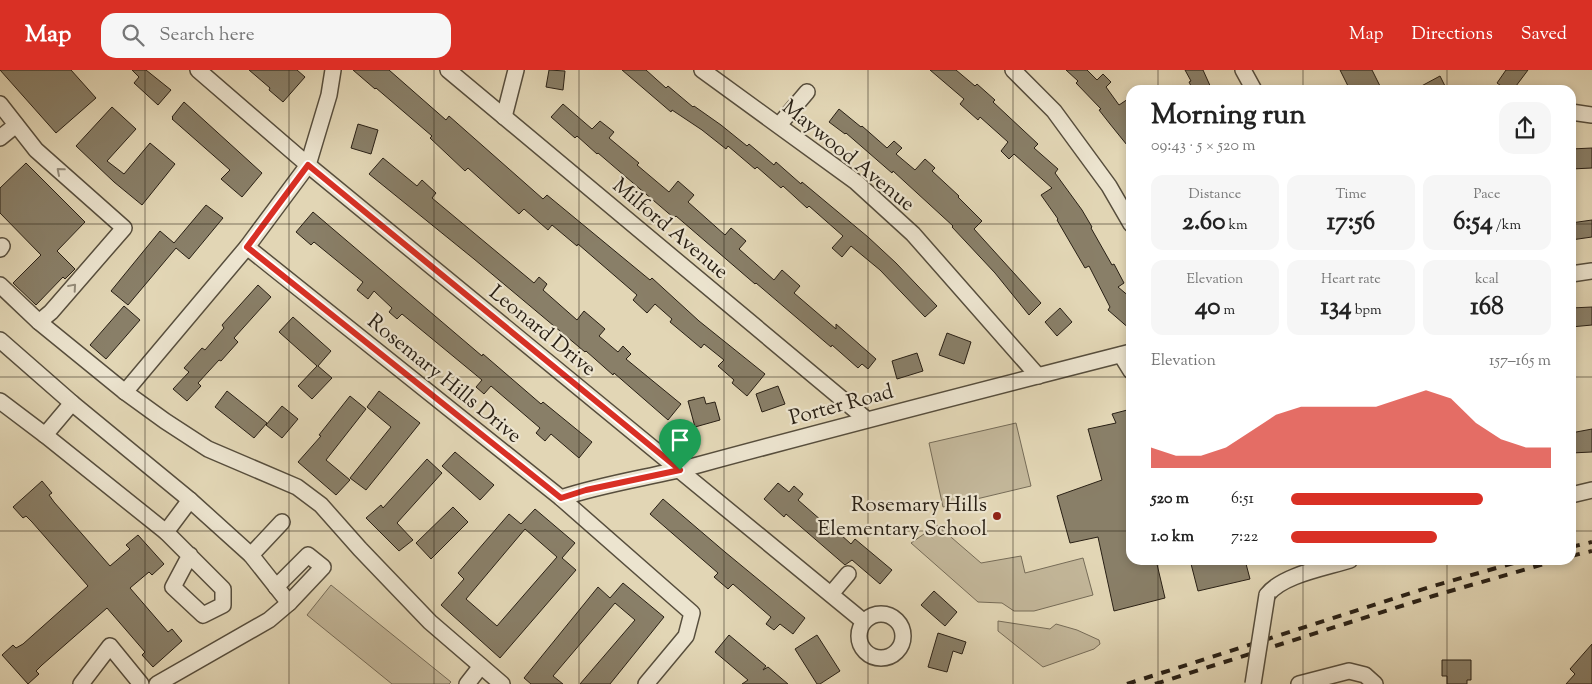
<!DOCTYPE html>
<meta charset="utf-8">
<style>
:root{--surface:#fff;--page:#f6f6f6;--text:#222;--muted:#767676;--accent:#d93025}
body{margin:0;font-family:"Sorts Mill Goudy",serif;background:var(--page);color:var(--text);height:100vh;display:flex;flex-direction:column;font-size:19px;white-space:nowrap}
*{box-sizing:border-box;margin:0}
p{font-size:16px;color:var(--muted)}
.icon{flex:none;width:28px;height:28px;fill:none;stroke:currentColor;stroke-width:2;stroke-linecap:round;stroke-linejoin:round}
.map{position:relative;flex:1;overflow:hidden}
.sheet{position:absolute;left:1126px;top:15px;width:450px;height:480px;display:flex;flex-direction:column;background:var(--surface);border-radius:15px;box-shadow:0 2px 8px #0003}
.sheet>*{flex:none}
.pin{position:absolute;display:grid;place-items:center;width:42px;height:42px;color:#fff;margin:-51px -21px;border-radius:50% 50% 50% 0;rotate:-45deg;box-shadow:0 0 5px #0007}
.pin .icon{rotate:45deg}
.round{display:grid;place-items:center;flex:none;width:52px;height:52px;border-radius:15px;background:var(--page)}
.head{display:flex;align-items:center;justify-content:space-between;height:85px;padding:0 25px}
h1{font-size:28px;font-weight:700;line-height:38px}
.figures{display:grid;grid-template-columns:repeat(3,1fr);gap:8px;height:85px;padding:5px 25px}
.figures div{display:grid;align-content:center;border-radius:12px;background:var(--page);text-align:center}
.figures b{font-size:25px;font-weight:700}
.figures small{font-size:14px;font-weight:400}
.figures p{font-size:14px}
.chart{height:140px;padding:10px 25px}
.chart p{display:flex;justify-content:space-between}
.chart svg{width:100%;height:90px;margin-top:5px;fill:var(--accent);opacity:.7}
ul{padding:0 25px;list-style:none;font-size:16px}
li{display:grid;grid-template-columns:80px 60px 1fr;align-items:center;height:38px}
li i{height:12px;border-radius:6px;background:var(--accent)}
header{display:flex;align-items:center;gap:30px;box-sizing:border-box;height:70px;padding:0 25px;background:var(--accent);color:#fff}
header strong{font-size:24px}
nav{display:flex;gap:28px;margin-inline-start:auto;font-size:18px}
.search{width:350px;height:45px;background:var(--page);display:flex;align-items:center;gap:12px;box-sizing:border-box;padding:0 18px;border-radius:15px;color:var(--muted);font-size:19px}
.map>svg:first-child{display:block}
.green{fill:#c3b79a;stroke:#766c58}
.building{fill:#897f68;stroke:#292015;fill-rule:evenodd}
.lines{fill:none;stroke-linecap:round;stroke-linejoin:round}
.minor-casing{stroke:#574e3d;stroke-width:18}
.minor{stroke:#ece4cf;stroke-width:15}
.rail{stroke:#292015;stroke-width:4;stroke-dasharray:9 9;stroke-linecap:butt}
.minor-bridge-casing{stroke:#574e3d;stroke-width:18;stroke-linecap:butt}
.minor-bridge{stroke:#ece4cf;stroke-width:15}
.oneway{stroke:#948c7b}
.route-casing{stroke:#fff;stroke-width:10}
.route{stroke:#d93025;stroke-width:6}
.grid{fill:none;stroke:#292015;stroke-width:1;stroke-opacity:0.55}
.poi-dot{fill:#8f2418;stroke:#ece4cf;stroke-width:2}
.labels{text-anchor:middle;stroke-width:4.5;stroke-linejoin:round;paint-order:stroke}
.street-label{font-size:21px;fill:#292015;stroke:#ece4cf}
.poi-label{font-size:21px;fill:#292015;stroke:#ece4cf;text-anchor:end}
</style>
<header>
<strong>Map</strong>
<div class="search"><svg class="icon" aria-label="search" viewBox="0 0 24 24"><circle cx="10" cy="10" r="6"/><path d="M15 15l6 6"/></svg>Search here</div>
<nav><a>Map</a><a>Directions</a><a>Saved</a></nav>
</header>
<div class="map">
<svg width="1592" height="614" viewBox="0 0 1592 614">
<rect width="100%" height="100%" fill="#e2d6b5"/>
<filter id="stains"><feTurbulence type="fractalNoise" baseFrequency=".004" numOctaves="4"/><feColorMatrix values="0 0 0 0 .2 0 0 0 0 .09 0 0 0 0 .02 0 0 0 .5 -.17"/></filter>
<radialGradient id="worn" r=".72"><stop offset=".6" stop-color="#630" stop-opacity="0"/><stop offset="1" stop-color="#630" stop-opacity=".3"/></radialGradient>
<g class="green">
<path d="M1016 353 1031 416 943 437 929 373Z"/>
<path d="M937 455 981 493 1021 486 1025 503 1083 488 1093 525 1034 541H1014L1002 533 978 532 911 473Z"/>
<path d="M331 515 451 612 449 614H392L307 545Z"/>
<path d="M998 551 1050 559 1056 554 1077 560 1099 570 1100 574 1094 579 1043 597 998 561Z"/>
</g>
<g class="building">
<path d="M0 0H71L96 28 56 63Z"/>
<path d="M132 0H146L171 20 158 35 134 13 139 7Z"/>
<path d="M249 0H297L305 7 283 32 269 20 270 18Z"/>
<path d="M353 0H389L446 50 449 46 543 129 547 125 650 210 652 208 699 251 765 304 747 326 732 313 734 310 718 296 724 290 704 274 701 278 670 252 672 249 655 234 647 243 633 230 637 225 578 174 577 176 552 155 548 160 524 139 519 144 468 98 465 101 430 68 432 66 376 18 375 19Z"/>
<path d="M549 0 565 1 563 20 546 17Z"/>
<path d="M622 0H646L666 18 668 16 693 37 694 36 721 55 747 76 749 74 774 95 776 92 801 114 802 112 868 167 896 193 937 236 925 247 880 200 851 176 842 187 832 178 843 166 809 136 807 138 783 116 781 118 757 97 755 99 728 76 726 79 702 60 672 40 671 42Z"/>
<path d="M930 0H956L975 16 977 14 995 30 993 32 1038 74 1034 78 1058 99 1055 103 1082 140 1092 157 1091 158 1112 195 1114 194 1124 213 1118 217 1131 228V260L1108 240 1110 237 1089 196 1085 198 1057 150 1058 149 1041 125 1052 118 1014 84 1009 89 1001 81 1008 72 980 47 978 50 960 34 964 29Z"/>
<path d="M1066 0H1087L1097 10 1103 4 1111 12 1106 17 1119 35 1131 27V80L1110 54 1099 40 1101 39 1076 13 1078 11Z"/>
<path d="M1185 0H1203L1212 20H1193L1189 12 1191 11Z"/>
<path d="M1340 0H1372L1382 20H1350Z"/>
<path d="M1506 0H1528L1513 20H1507L1497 13Z"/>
<path d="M1440 6 1447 20H1414Z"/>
<path d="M184 32 262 103 242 127 221 109 230 100 172 49 173 48 172 47Z"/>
<path d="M563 34 592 59 600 51 614 62 609 68 639 93 637 95 669 122 678 111 694 125 688 132 725 165 731 158 746 171 739 179 774 210 782 200 800 216 794 223 836 259V254L876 289 868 299 862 294 858 298 832 275 831 277 756 213 755 214 676 146 674 148 598 83 597 84 577 66 575 68 551 47Z"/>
<path d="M112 37 136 59 107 91 124 104 150 73 175 94 142 135 114 112 76 76Z"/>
<path d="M839 39 861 57 862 56 887 78 894 71 902 78 896 84 915 100 925 89 935 98 932 101 959 126 958 127 982 151 974 159 1041 233 1029 245 995 203 952 157 953 156 893 101 892 103 846 63 845 64 829 52Z"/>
<path d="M358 54 378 60 371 84 351 78Z"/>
<path d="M1592 78V98L1571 99V79Z"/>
<path d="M383 88 417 116 422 110 436 123 432 128 534 213 539 207 547 214 543 220 577 250 584 241 605 259 599 266 618 282 623 276 631 284 626 289 681 334 668 350 614 303 613 305 586 281 585 282 474 189 369 104Z"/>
<path d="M26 93 85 152 57 181 75 199 65 209 63 207 36 235 13 213 41 185 0 143V118Z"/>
<path d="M206 135 223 148 189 189 176 178 128 235 111 221 160 161 174 173Z"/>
<path d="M313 142 482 286 483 284 541 334 543 332 592 372 579 388 551 364 545 371 536 363 540 358 491 316 484 324 476 317 482 310 402 244 397 249 389 242 392 238 374 221 368 229 357 220 363 212 314 172 311 175 296 162Z"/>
<path d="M1592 150V167L1571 170V153Z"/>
<path d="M258 215 271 227 234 268 238 272 221 291 219 290 198 313 201 316 187 331 173 319 189 302 184 298 202 278 205 280 224 258 222 255Z"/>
<path d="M124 236 140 250 106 289 90 275Z"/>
<path d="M1592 237V255L1571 257V238Z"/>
<path d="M1060 238 1072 252 1057 266 1045 252Z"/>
<path d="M293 247 331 281 318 296 332 308 312 329 298 316 317 296 279 262Z"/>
<path d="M947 263 971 272 964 294 939 285Z"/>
<path d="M917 283 923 301 897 309 892 291Z"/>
<path d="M778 316 785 334 762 342 756 324Z"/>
<path d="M227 321 267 353 254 368 215 337Z"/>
<path d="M379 321 420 353 366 420 350 408 391 357 367 337Z"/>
<path d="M350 326 366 339 326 390 350 410 336 425 298 392 321 366 319 365Z"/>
<path d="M704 327 706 334 715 332 720 350 695 357 688 331Z"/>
<path d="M282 336 298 349 282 368 266 355Z"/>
<path d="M1131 339V490H1156L1165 528 1114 541 1098 467 1070 473 1057 426 1102 410 1088 359 1116 353 1112 344Z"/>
<path d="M1592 359V382L1571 383V363Z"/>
<path d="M455 382 494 415 480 430 442 396Z"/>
<path d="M427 389 442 403 397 453 413 470 399 481 366 448 381 435 383 438Z"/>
<path d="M42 411 52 423 49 425 54 432 110 496 130 479 126 475 138 465 164 494 152 505 149 502 130 518 168 562 172 559 182 571 153 597 142 585 145 582 107 538 42 595 36 601 39 604 28 614 2 585 13 575 16 578 23 574 88 516 32 452 26 446 23 448 13 437Z"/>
<path d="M778 413 789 422 794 416 803 424 798 430 838 465 840 464 851 474 855 469 892 500 880 514 852 490 845 495 786 444 784 447 764 429Z"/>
<path d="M663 429 725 482 805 548 793 564 780 554 774 560 766 554 771 547 733 514 728 519 714 507 718 503 650 444Z"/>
<path d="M453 437 468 452 431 489 416 473Z"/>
<path d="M535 439 575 473 562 488 576 500 500 588 441 535 464 509 458 503 509 444 521 454ZM525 459 557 487 497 556 466 529Z"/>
<path d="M1190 490H1245L1250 509 1198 521Z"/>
<path d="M623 513 664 547 610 614H580L635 550 615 533 553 606 563 614H531L524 608 598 517 610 528Z"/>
<path d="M934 521 957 542 945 556 921 535Z"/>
<path d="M938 563 966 572 962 584 953 581 947 602 928 597Z"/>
<path d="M729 565 766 596 763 600 768 597 788 614H742L748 610 715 582Z"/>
<path d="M817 565 840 601 820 614H817L795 579Z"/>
<path d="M1592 574V614H1566L1575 604 1570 599Z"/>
<path d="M1442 590H1471V610H1467V614H1447V606H1442Z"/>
</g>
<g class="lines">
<g class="minor-casing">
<g id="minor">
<path d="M198 0 308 95 863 551"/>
<path d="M448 0 866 349"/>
<path d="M702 0 856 112 913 164 1038 306"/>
<path d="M1013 0 1054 41 1109 116 1131 154"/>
<path d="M1243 0 1254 20"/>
<path d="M0 34 36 80 124 158 51 242 39 252"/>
<path d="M1571 42 1592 45"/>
<path d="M504 47 516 0"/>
<path d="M779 55 807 22"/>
<path d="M0 68 16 55"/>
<path d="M247 177 561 428 692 543 686 566 646 614"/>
<path d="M0 179 2 176"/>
<path d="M1571 204 1592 201"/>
<path d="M0 215 39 252 125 322 165 351 208 379 297 417 321 435 360 479 430 552 502 614"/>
<path d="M0 270 72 333 190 430 251 485 289 533 269 550 157 614"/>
<path d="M1121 285 1131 301"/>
<path d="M125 322 247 177 308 95 329 25 333 0"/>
<path d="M0 331 45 365"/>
<path d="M72 333 45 365 166 462 223 519V535L203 545 173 517 190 485"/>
<path d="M1571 425 1592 420"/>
<path d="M561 428C606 413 653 407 698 395 842 356 986 319 1131 282"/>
<path d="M166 462 190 430"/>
<path d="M251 485 282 452"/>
<path d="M276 517 308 485 323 497 289 533"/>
<path d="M831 524 848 504"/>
<path d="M1267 525C1282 505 1325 498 1350 490"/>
<circle cx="881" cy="566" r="22"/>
<path d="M81 614 110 576 141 614"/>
<path d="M467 614 481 596"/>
<path d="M1299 614 1349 601 1365 605 1375 614"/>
</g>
</g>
<use href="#minor" class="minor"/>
<g class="rail">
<path d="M1571 477 1592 472"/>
<path d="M1571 486 1592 481"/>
<path d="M1127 614 1430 517 1524 490"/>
<path d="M1155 614 1433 526 1558 490"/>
</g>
<g class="minor-bridge-casing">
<path id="minor-bridge" d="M1253 614 1267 525"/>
</g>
<use href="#minor-bridge" class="minor-bridge"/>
</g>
<defs><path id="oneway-chevron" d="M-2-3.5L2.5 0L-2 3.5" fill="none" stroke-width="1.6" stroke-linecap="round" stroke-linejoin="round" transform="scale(1.25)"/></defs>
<g class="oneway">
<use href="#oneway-chevron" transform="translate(60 101) rotate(-139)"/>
<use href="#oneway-chevron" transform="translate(73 217) rotate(-49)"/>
</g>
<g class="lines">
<g class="route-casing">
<path id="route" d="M308 95 359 137 680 400 586 420 561 428 247 177Z"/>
</g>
<use href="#route" class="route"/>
</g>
<path class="grid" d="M145 0V614M289 0V614M434 0V614M579 0V614M724 0V614M868 0V614M1013 0V614M1158 0V20M1303 0V20M1447 0V20M0 154H1131M1571 154H1592M0 307H1131M1571 307H1592M0 461H1131M1571 461H1592M1158 490V614M1303 490V614M1447 490V614"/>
<circle class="poi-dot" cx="997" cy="446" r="5"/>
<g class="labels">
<g class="street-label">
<text transform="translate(849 85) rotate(39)" y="7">Maywood Avenue</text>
<text transform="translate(671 158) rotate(40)" y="7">Milford Avenue</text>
<text transform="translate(543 260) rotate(39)" y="7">Leonard Drive</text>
<text transform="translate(445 308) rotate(39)" y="7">Rosemary Hills Drive</text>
<text transform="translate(841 334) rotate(-15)" y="7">Porter Road</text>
</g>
<g class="poi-label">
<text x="987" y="441">Rosemary Hills<tspan x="987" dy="24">Elementary School</tspan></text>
</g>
</g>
<rect width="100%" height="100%" filter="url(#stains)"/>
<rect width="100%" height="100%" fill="url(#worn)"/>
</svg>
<div class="pin" style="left:680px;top:400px;background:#1e9e55"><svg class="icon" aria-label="arrive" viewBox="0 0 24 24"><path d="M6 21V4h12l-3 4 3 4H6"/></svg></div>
<section class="sheet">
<div class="head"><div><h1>Morning run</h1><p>09:43 · 5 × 520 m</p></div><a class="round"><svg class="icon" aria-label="share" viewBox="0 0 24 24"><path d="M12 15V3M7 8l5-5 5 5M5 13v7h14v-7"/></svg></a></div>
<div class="figures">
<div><p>Distance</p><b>2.60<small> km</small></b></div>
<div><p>Time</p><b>17:56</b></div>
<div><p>Pace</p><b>6:54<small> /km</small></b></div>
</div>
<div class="figures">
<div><p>Elevation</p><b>40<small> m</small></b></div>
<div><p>Heart rate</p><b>134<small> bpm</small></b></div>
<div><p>kcal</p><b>168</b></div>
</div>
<div class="chart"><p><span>Elevation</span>157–165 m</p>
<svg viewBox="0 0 160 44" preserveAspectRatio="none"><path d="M0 44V34L10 38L20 38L30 34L40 26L50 18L60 14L70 14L80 14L90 14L100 10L110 6L120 10L130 22L140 30L150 34L160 34V44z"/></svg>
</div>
<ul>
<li><b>520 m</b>6:51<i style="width:74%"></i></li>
<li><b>1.0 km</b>7:22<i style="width:56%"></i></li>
</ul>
</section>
</div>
